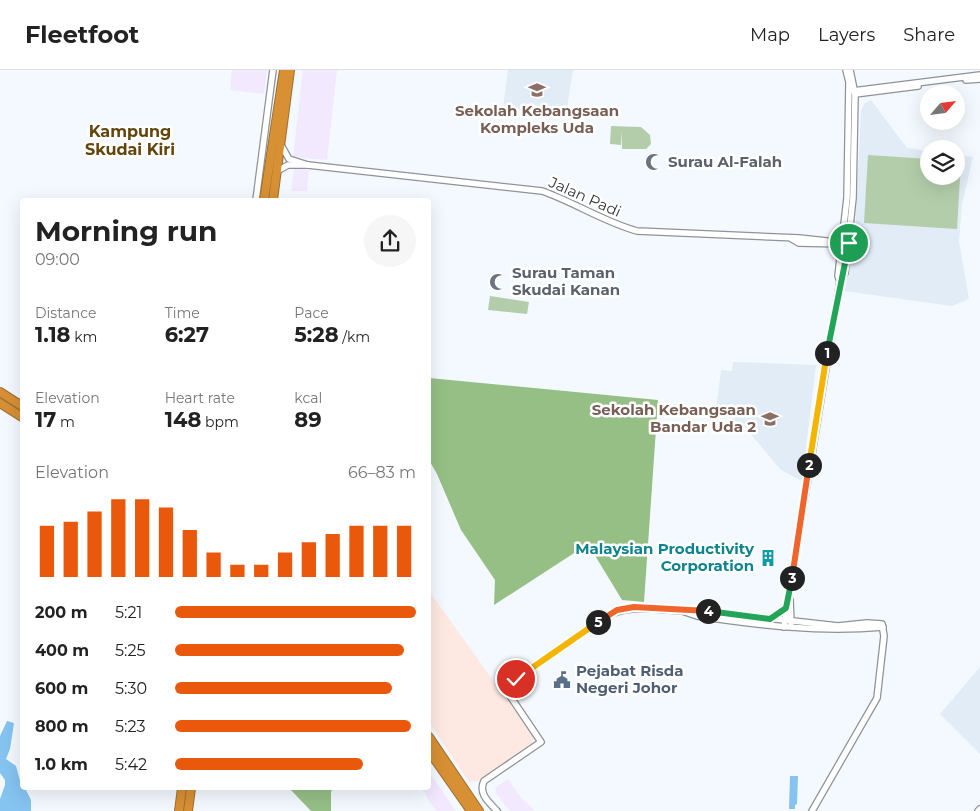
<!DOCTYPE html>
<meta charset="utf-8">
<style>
:root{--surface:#fff;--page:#f6f6f6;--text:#222;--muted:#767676;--line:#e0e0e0;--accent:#ea580c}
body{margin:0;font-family:Montserrat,sans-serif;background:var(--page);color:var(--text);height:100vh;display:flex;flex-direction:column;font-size:19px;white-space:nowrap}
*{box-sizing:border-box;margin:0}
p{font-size:16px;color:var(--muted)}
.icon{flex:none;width:28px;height:28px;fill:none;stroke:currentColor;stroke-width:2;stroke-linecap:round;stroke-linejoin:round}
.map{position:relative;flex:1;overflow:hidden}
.drawer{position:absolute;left:20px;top:128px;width:411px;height:592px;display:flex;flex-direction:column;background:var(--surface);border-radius:5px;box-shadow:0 5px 20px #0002}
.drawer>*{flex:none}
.needle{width:32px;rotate:62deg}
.buttons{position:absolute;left:920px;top:15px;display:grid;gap:10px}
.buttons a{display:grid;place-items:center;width:45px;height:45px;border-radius:50%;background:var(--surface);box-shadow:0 5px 20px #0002;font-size:25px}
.pin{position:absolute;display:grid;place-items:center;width:42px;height:42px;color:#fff;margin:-21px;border:2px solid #fff;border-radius:50%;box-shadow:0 1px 5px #0007}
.km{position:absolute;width:25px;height:25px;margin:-12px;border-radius:50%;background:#222;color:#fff;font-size:14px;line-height:25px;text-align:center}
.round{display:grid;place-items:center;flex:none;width:52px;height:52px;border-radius:26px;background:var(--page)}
.summary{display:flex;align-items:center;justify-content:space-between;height:85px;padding:0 15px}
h1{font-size:28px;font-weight:700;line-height:38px}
.metrics{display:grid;grid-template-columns:repeat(3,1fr);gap:8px;height:85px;padding:5px 15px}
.metrics div{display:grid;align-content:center}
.metrics b{font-size:21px;font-weight:700}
.metrics small{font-size:14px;font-weight:400}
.metrics p{font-size:14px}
.chart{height:140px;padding:10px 15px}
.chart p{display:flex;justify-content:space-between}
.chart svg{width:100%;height:90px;margin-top:5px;stroke:var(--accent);stroke-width:6}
ul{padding:0 15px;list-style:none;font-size:16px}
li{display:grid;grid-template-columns:80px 60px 1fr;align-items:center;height:38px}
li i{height:12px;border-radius:6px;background:var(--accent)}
header{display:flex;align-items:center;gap:30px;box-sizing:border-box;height:70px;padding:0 25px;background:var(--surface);border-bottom:1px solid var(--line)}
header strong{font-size:24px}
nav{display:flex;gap:28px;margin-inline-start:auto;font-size:18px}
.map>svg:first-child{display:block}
.commercial{fill:#f2e9ff}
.industrial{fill:#fde9e1}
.built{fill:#e1ecf7}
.green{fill:#b3cdaa}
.forest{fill:#96bf86}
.water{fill:#85c3f1}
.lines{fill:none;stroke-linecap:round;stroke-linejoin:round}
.secondary-casing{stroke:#8e9398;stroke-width:8}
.highway-casing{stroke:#9e7035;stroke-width:10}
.secondary{stroke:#fff;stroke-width:5.5}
.highway{stroke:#d79034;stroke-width:8}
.split-1-casing{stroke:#fff;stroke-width:10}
.split-2-casing{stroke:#fff;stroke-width:10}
.split-3-casing{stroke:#fff;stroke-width:10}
.split-4-casing{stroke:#fff;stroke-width:10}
.split-5-casing{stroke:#fff;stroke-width:10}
.split-6-casing{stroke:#fff;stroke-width:10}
.split-1{stroke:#22a559;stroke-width:6}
.split-2{stroke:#f5b400;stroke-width:6}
.split-3{stroke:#f0652b;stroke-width:6}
.split-4{stroke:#22a559;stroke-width:6}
.split-5{stroke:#f0652b;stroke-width:6}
.split-6{stroke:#f5b400;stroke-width:6}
.labels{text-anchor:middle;stroke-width:5;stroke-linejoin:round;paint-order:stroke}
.education-label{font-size:15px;font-weight:bold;fill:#785e54;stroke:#fff}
.worship-label{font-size:15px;font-weight:bold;fill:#5b616d;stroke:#fff;text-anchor:start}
.street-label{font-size:15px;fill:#333538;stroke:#fff}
.culture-label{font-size:15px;font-weight:bold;fill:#0d838f;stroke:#fff;text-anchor:end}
.service-label{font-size:15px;font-weight:bold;fill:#4e5e75;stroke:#fff;text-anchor:start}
.neighbourhood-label{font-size:16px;font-weight:bold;fill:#63450b;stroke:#fff}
</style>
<header>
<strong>Fleetfoot</strong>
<nav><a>Map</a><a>Layers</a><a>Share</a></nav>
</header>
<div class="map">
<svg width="980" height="741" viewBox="0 0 980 741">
<rect width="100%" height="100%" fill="#f3f9fe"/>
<g class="commercial">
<path d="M232 0H267L264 24 230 20Z"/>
<path d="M303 0H337L327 90 293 87Z"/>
<path d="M294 98 309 100 307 121H291Z"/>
<path d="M429 702 456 741H436L421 718H429Z"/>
<path d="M508 709 521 728 535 741H510L497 725 495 718Z"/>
</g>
<path class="industrial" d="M429 521 533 666V675L479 711 469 712 429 652Z"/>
<g class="built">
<path d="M508 0H573L566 44 503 38Z"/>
<path d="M871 30 907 78 929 81V106H956V85L973 87 962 134 959 171 969 229 952 236 844 221 855 165 861 41 865 33Z"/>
<path d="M733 292 816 295 802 411 781 400 744 356 716 341 721 300 732 301Z"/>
<path d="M980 597V684L940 644Z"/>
</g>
<g class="green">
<path d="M611 56 641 57 650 65 651 74 646 79H622V61L621 75 610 74Z"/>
<path d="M868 85 929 89V106H956V91L961 92 957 159 864 153Z"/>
<path d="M490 226 529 232 527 244 488 240Z"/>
</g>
<g class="forest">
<path d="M429 308 658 330 644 532 622 530 588 474 494 535 495 510 461 460 437 404 429 390Z"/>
<path d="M289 718H333L331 722V741H311Z"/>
</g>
<g class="water">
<path d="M7 651 14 653 10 679 6 689 16 696 22 718H25L31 730V741H0V729L5 715V710L0 703V666Z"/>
<path d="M790 706H798L797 734 795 735V739H789Z"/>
</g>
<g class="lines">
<g class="secondary-casing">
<g id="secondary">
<path d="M966 10 980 9"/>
<path d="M853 21 980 5"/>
<path d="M855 24 918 16"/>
<path d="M281 75 289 89 308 95 542 121C574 132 604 152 637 161L799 168 845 173"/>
<path d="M277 101 288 95H308"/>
<path d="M256 130 273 0"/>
<path d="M792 169 799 173 844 174"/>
<path d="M840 211 845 203 853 128 855 24 850 0"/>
<path d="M790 530 791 553"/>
<path d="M685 542 697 546C759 555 820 563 883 557"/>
<path d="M784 557 840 211 838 206 847 128 849 12 846 0"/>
<path d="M497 741C489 732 478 724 484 711L541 672 504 617 603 548C635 530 662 544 696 540L838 556 867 553 882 554 884 566 877 628 812 741"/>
<path d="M978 741 980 739"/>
</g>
</g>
<g class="highway-casing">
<g id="highway">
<path d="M264 130 284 0"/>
<path d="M273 130 290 0"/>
<path d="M0 322 22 336"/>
<path d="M0 333 22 347"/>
<path d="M429 667 479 741"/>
<path d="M429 681 471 741"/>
<path d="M179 741 182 718"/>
<path d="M188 741 191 718"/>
</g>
</g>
<use href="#secondary" class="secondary"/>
<use href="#highway" class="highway"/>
</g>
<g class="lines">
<g class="split-1-casing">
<path id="split-1" d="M827 283 849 173"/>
</g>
<g class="split-2-casing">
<path id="split-2" d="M809 395 827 283"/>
</g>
<g class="split-3-casing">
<path id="split-3" d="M792 508 809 395"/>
</g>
<g class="split-4-casing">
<path id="split-4" d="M708 541 770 549 786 538 792 508"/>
</g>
<g class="split-5-casing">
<path id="split-5" d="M598 552 617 540 634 537 708 541"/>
</g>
<g class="split-6-casing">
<path id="split-6" d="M516 609 598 552"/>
</g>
<use href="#split-1" class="split-1"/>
<use href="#split-2" class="split-2"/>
<use href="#split-3" class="split-3"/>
<use href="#split-4" class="split-4"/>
<use href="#split-5" class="split-5"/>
<use href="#split-6" class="split-6"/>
</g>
<defs>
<g id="school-bare" transform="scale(1.35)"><path d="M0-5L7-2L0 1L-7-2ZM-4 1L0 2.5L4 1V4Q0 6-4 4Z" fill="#8d6e63" stroke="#fff" stroke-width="2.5" paint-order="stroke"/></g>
<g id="mosque-bare" transform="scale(1.35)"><path d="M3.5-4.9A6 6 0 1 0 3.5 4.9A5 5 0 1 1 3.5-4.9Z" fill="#6b7280" stroke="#fff" stroke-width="2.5" paint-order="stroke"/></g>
<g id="building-bare" transform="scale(1.35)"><path d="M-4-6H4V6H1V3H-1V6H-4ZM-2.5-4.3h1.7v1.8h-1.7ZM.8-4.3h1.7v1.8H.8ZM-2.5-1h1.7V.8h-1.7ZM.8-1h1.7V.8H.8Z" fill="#0f9aa8" stroke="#fff" stroke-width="2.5" paint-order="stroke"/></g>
<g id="civic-bare" transform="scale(1.35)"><path d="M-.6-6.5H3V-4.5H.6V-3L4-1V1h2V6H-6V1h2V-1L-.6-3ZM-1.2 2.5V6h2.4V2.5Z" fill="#5c6f8a" stroke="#fff" stroke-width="2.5" paint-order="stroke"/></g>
</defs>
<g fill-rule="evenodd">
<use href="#school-bare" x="537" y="20"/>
<use href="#mosque-bare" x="654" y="92"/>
<use href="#mosque-bare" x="498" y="212"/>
<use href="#school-bare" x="770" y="349"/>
<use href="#building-bare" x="768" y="488"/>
<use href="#civic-bare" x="562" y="610"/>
</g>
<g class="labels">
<g class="education-label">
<text x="537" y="46">Sekolah Kebangsaan<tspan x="537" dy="17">Kompleks Uda</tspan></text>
<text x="756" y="345" text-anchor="end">Sekolah Kebangsaan<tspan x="756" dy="17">Bandar Uda 2</tspan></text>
</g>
<g class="worship-label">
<text x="668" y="97">Surau Al-Falah</text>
<text x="512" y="208">Surau Taman<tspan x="512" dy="17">Skudai Kanan</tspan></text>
</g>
<g class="street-label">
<text transform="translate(585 127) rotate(24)" y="5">Jalan Padi</text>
</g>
<g class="culture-label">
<text x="754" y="484">Malaysian Productivity<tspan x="754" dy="17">Corporation</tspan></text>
</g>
<g class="service-label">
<text x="576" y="606">Pejabat Risda<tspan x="576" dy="17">Negeri Johor</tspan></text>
</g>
<g class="neighbourhood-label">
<text x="130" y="67">Kampung<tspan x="130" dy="18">Skudai Kiri</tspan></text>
</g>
</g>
</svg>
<div class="buttons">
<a><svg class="needle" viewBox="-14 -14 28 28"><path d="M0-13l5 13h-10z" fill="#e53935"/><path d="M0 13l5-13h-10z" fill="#767676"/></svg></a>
<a><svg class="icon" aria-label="layers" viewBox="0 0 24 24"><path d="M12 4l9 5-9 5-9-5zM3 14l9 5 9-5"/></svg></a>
</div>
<div class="pin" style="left:849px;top:173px;background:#1e9e55"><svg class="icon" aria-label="arrive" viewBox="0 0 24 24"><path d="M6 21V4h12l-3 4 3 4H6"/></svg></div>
<div class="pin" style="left:516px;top:609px;background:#d93025"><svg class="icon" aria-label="check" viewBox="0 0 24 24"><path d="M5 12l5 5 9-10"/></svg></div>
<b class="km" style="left:827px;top:283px">1</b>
<b class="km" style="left:809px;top:395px">2</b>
<b class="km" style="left:792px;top:508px">3</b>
<b class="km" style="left:708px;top:541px">4</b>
<b class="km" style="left:598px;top:552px">5</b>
<section class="drawer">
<div class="summary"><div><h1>Morning run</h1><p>09:00</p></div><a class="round"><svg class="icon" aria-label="share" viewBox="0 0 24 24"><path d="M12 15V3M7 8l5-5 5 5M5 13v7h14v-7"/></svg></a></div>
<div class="metrics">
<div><p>Distance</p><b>1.18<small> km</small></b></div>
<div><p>Time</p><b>6:27</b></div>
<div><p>Pace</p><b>5:28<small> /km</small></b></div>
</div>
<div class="metrics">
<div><p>Elevation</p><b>17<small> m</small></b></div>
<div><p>Heart rate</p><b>148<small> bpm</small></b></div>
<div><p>kcal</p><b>89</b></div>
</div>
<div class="chart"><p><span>Elevation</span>66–83 m</p>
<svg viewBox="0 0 160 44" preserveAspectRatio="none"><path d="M5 44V19M15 44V17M25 44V12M35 44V6M45 44V6M55 44V10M65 44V21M75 44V32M85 44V38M95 44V38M105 44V32M115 44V27M125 44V23M135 44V19M145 44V19M155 44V19"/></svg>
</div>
<ul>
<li><b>200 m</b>5:21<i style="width:100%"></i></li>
<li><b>400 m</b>5:25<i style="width:95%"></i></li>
<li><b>600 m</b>5:30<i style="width:90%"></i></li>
<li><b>800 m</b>5:23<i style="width:98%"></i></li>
<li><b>1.0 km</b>5:42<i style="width:78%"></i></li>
</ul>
</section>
</div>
